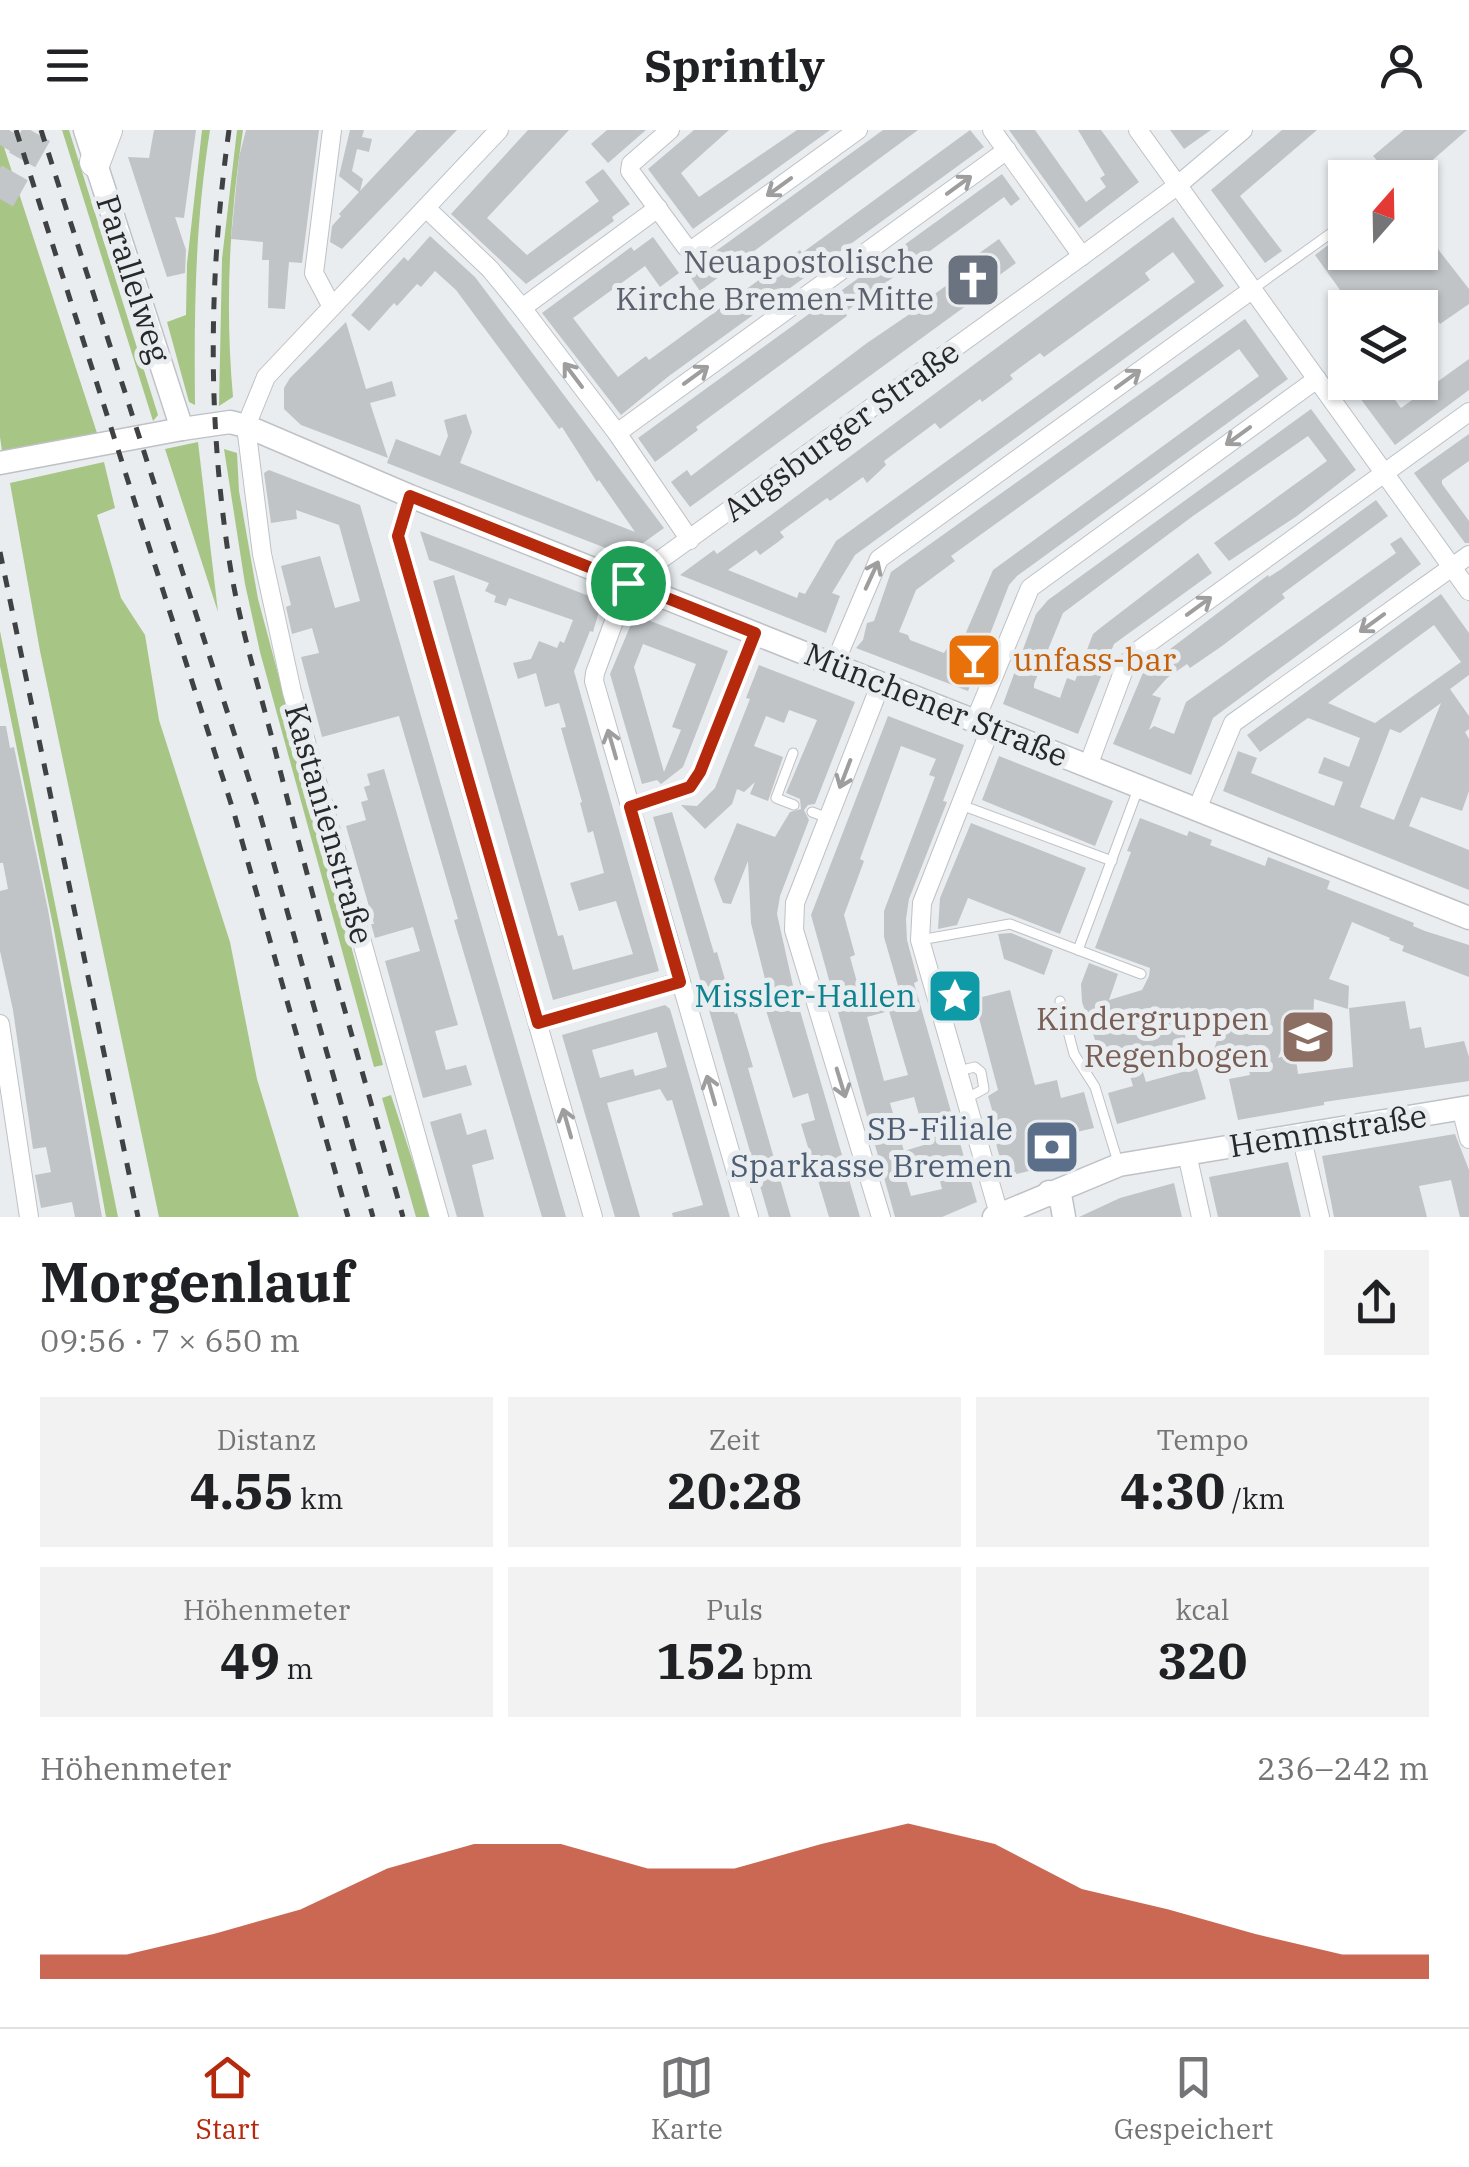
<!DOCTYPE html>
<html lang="de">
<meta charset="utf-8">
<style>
:root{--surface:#fff;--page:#f2f2f2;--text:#202124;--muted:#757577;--line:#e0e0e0;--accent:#b5290c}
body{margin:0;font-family:"IBM Plex Serif",serif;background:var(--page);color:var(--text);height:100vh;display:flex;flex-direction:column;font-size:38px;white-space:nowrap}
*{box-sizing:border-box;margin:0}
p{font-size:32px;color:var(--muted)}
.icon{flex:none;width:55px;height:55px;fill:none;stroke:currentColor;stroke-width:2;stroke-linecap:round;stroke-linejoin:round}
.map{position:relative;height:1087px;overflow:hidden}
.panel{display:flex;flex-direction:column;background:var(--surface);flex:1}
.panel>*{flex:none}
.needle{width:65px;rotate:20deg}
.tools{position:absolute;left:1328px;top:30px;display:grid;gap:20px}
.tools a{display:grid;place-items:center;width:110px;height:110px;border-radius:0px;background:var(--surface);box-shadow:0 2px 8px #0004;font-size:50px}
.pin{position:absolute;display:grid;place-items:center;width:85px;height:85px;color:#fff;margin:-42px;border:5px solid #fff;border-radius:50%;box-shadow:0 2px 10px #0007}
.round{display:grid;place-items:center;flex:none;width:105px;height:105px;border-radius:0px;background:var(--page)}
.summary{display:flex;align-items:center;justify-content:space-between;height:170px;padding:0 40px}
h1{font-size:55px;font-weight:800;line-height:75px}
.figures{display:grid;grid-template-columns:repeat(3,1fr);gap:15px;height:170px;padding:10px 40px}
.figures div{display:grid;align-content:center;border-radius:0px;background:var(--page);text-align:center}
.figures b{font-size:50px;font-weight:800}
.figures small{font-size:28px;font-weight:400}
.figures p{font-size:28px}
.chart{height:280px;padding:20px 40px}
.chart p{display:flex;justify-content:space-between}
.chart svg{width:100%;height:180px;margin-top:10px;fill:var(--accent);opacity:.7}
header{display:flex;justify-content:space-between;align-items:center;height:130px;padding:0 40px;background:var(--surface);font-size:45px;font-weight:800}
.dock{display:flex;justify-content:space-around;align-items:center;height:140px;border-top:2px solid var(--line);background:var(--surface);font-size:28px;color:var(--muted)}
.dock a{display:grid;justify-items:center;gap:5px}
.dock .active{color:var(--accent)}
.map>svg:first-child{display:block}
.green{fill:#a7c585}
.building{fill:#c0c4c7;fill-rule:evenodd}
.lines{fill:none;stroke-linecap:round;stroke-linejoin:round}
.trunk-tunnel{stroke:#c2c6c8;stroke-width:30;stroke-dasharray:30 15;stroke-linecap:butt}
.service-casing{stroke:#bec2c6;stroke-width:11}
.minor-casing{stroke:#bec2c6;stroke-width:20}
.tertiary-casing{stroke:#bec2c6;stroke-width:25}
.trunk-casing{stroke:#bec2c6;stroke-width:32}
.service{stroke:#fff;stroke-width:9}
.minor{stroke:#fff;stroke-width:18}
.tertiary{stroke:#fff;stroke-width:22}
.trunk{stroke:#fff;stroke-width:30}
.rail{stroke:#3f4143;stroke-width:5;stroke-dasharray:12 12;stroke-linecap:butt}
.oneway{stroke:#9e9e9f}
.route-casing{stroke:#fff;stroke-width:20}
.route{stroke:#b5290c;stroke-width:12}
.labels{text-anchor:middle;stroke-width:10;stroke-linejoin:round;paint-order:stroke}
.worship-label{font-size:32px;fill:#5b616d;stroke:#e9edf0;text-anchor:end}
.street-label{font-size:32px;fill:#27282a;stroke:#e9edf0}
.food-label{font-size:32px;fill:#c56008;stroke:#e9edf0;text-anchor:start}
.culture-label{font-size:32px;fill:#0d838f;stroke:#e9edf0;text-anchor:end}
.education-label{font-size:32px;fill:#785e54;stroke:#e9edf0;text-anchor:end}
.service-label{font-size:32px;fill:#4e5e75;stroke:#e9edf0;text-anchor:end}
</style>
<header><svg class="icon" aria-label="menu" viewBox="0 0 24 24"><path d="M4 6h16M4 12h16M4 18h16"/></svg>Sprintly<svg class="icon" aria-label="person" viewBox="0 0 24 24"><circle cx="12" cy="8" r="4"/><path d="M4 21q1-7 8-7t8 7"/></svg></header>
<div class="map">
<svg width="1469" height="1087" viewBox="0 0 1469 1087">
<rect width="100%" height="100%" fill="#e9edf0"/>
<g class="green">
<path d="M62 0H69L158 285 153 291Z"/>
<path d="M202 0H210C195 96 194 178 195 275L189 272 167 192 186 185 187 134Z"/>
<path d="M237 0H243C229 89 225 178 233 267L219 276 222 129Z"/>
<path d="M0 5 97 303 2 321 0 307Z"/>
<path d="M198 312 218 482 165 319Z"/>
<path d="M224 319 237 323 239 361 258 469 383 935 374 937 260 522 245 454Z"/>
<path d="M104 332 115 378 97 385 121 468 145 505 159 590 230 812 257 949 299 1087H159L40 521 10 353Z"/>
<path d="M0 501 118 1087H106L54 800 0 536Z"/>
<path d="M391 965 431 1087H416L382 968Z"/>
</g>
<g class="building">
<path d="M154 0H196L184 88 175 87 186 120 185 143 167 147 128 27 149 28Z"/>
<path d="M246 0H319L302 133 289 132 285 179 268 178 269 130H262L263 112 231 109 239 27Z"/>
<path d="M350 0H364L362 7 372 9 369 22 357 19 352 41 363 49 360 61 417 0H457L342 119 330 112 332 96 341 86 339 84 359 62 339 46Z"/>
<path d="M528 0H569L487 88 527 125 599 71 585 52 603 39 630 74 612 87 614 91 526 154 451 84Z"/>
<path d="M607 0H646L608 33 591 14Z"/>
<path d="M694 0H729L681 43 699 67 797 0H830L693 99 648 39Z"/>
<path d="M883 0H918L700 161 687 142Z"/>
<path d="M970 0 984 17 669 246 621 285 542 183 631 117 634 121 653 107 679 143 660 157 645 136 573 188 618 247 646 226 649 230 800 120 802 123Z"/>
<path d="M1009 0H1035L1086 72 1106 57 1100 48 1105 45 1078 0H1101L1139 52 1079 98Z"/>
<path d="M1170 0H1211L1184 19Z"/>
<path d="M1282 0H1317L1240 66 1282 121 1265 133 1211 60Z"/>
<path d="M1404 0H1467L1412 48H1372L1384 38 1373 26Z"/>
<path d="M1002 44 1020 69 1011 76 1004 67 959 100 845 182 847 186 696 297 698 300 655 332 638 308Z"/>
<path d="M1173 87 1224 156 855 425 832 463 840 466 826 503 680 445 714 420 717 424 771 385ZM1173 122 1195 152 836 411 805 464 799 462 797 468 728 440 756 420 760 425 778 412 784 407 780 402 827 368 830 371 863 347 867 353 886 335 884 331 935 293 940 299 980 269 982 272 1013 249 1010 245 1040 223 1044 227 1150 150 1145 143Z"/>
<path d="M1345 96V122H1420V96L1469 159V174L1440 194 1417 163 1396 178H1353L1315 125 1339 107Z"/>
<path d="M430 106 475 147 664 398 632 421 621 424 387 333 396 309 440 326 448 306 444 290 466 284 472 302 460 333 635 402 599 350 597 352 562 297 559 299 456 160 435 141 421 157 417 154 397 176 394 173 369 201 351 185 404 127 408 131Z"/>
<path d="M999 109 1016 133 986 155 989 159 690 377 671 352 687 340 691 346 867 213 923 175 922 173 961 145 957 139Z"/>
<path d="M1245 189 1288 249 1017 446 1009 455 968 561 856 518 863 510 867 493 874 491 891 442ZM1239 219 1259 246 993 440 964 507 956 504 944 523 910 510 908 505 899 502 916 460 955 431 951 426Z"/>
<path d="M346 192 366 259 392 251 396 266 370 273 388 328 301 295 284 279V258L290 248Z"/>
<path d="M1469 229V260L1395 315 1348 252H1382L1401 278Z"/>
<path d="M1311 279 1356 340 1297 386 1229 431 1214 413 1327 331 1308 306 1193 386 1063 483 1034 554V558L1060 568 1067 548 1075 551 1093 504 1099 499 1198 423 1212 443 1114 514 1078 604 1003 574 1036 484 1048 470Z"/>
<path d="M1469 304V331L1442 350V354L1469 391V413H1465L1414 343Z"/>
<path d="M269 340 360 375 566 1087H542L454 790 458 789 399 586 322 607 301 527 319 523 312 498 292 504 286 477 291 475 281 436 320 426 335 478 360 471 339 395 296 380 297 389 271 393 264 343Z"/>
<path d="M1376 370 1388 386 1282 464 1285 468 1222 516 1190 538 1187 534 1167 548 1152 565 1161 568 1149 600 1154 596 1174 604 1186 572 1396 423 1390 414 1401 407 1421 434 1213 588 1191 645 1113 614 1145 538 1268 445 1269 447 1280 440Z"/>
<path d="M420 401 602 471 593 502 590 501 574 541 659 841 553 870 433 451 454 445 558 806 563 805 573 840 633 824 616 771 579 781 570 753 604 743 593 701 588 703 580 673 582 672 561 598 566 597 559 573 545 577 536 543 518 549 513 533 531 529 539 511 557 518 560 511 564 513 573 490 509 468 506 476 494 472 496 466 485 461 489 453 429 430Z"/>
<path d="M1441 464 1469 503V545L1450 559 1469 586V599L1465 602 1469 609V661L1462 681 1421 667 1409 696 1469 720V760L1223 661 1238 621 1257 628 1251 643 1334 676 1343 652 1318 643 1324 627 1349 637 1360 608 1308 588 1260 622 1247 605ZM1434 495 1461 532 1375 593 1328 573ZM1441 573 1394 690 1360 677 1390 599 1400 603Z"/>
<path d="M635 485 728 521 683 637 661 654 657 650 642 654 610 544ZM643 514 696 534 672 597 681 600 664 642 634 537Z"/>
<path d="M759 535 855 572 815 674 808 675 804 680 809 690 780 766 777 784 794 860 860 1087H829L801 994 815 990 808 963 793 968 765 877H763L759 864 768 861 751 793 748 731 731 774 723 773 714 749 737 693 775 707 790 682 801 679 800 669 786 663 817 590 789 580 784 593 766 586 754 616 783 627 768 671 750 664 755 652 744 662 737 659 732 674 705 699 681 675 697 676 715 658 750 569 746 568Z"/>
<path d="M888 586 964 615 943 671 947 672 909 769 906 789 907 810 918 851 914 853 977 1072 942 1087H895L811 785ZM901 616 936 629 929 645 935 647 884 781V807L899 859 862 870 850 827 855 825 844 785 864 731 860 729ZM889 881 908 945 884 951 867 887ZM914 967 927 1014 904 1021 890 973ZM936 1035 942 1059 911 1066 904 1043Z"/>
<path d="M0 596H6L10 618 14 617 48 780 102 1087H75L72 1072 41 1078 35 1045 51 1042 46 1017 33 1019 13 880 0 821V761L8 759 3 733H0Z"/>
<path d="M999 626 1113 671 1095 716 982 670Z"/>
<path d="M384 639 458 895 435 901 446 940 466 935 472 955 423 968 385 831 420 821 413 797 375 808 371 794H374L346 696 366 690 361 672 368 670 364 657 370 655 367 644Z"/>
<path d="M672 682 714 823 717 822 735 884 737 883 753 937 748 938 791 1087H769L653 687Z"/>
<path d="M1140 688 1187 706 1189 701 1212 710 1210 715 1265 736 1268 727 1330 751 1327 759 1414 793 1413 796 1425 801 1469 815V847L1402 821 1404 816 1389 810 1390 808 1352 792 1329 849 1349 856 1348 879 1314 869 1313 896 1294 889 1278 928 1295 922 1298 944 1353 937 1349 878 1405 871 1410 899 1421 897 1425 918 1464 911 1469 927V951L1324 972V975L1238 990 1229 949 1250 945 1244 920 1211 929 1221 898 1186 884 1185 912 1138 926 1146 952 1197 938 1206 969 1117 994 1108 963 1133 956 1125 929 1104 936 1082 872 1081 854 1089 833 1118 844 1109 870 1142 860 1149 846 1150 838 1095 818 1131 722 1127 721Z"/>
<path d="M971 693 1086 738 1060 804 968 768 957 795 938 799 940 768Z"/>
<path d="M1011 803 1053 820 1044 845 1004 829 998 804Z"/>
<path d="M1010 860 1035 955 1057 950 1061 968 1084 962 1094 998 1064 1005 1067 1019 1039 1026 1041 1038 1005 1047 988 984 993 983 988 966 998 960 974 869Z"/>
<path d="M665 875 670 879 730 1087H673L672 1083 703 1075 672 970 667 971 660 959 607 973 640 1087H615L562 905ZM657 902 667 937 635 946 633 939 600 948 592 920Z"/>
<path d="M461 983 467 1005 486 999 494 1029 472 1035 484 1087H457L430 992Z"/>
<path d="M1455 1004 1469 1040V1087H1460L1451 1050 1419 1056 1427 1087H1334L1322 1026Z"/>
<path d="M1288 1032 1301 1087H1218L1209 1047Z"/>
<path d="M1174 1053 1182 1087H1079L1120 1068Z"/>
</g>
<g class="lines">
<g class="trunk-tunnel">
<path d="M0 15 9 0"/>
<path d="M0 69 39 0"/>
</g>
<g class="service-casing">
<g id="service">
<path d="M1253 159 1334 101"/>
<path d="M793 623 776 668 794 675"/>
<path d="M961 675 1112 731"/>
<path d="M812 682 828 688"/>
<path d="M920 810 1010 794 1141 844"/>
<path d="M1078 820 1138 659"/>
<path d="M1060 871 1074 924 1095 957 1118 1032"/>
<path d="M958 941 975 937 981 942 984 959 967 968"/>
</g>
</g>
<g class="minor-casing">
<g id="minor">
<path d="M670 0 631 34 630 41 686 117 693 119 858 0"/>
<path d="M992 0 1082 126"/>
<path d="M1138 0 1469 461"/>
<path d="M426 78 490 139 522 178 617 303 690 410"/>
<path d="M332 177 314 143 332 0"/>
<path d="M522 178 658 78"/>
<path d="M617 303 1007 20"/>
<path d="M410 366 398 406 593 1087"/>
<path d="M834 535 879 429 1253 159"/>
<path d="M881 553 795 773 794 800 881 1087"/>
<path d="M975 591 1030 458 1317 249"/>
<path d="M991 597 922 773 920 810 999 1084"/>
<path d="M1088 636 1126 534 1139 520 1469 282"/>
<path d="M630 677 690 657 700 642 755 503"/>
<path d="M1197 679 1233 593 1469 425"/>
<path d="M538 893 679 852"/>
<path d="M0 894 29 1087"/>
<path d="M1461 978 1469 1009"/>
<path d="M1301 1005 1320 1087"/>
<path d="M1187 1024 1201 1087"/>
<path d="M439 1087 292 562 262 424 246 296 266 247 499 0"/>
<path d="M749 1087 594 551 595 543 628 453 1082 126 1178 55 1243 0"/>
</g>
</g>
<g class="tertiary-casing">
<g id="tertiary">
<path d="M85 0 182 299"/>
<path d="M0 333 182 299 230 292 246 296 410 366 1469 788"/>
<path d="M1049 1062 1061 1070 1064 1087"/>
<path d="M994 1087 1119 1035 1469 977"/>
</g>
</g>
<g class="trunk-casing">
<path id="trunk" d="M95 32 107 0"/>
</g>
<use href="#service" class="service"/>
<use href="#minor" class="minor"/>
<use href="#tertiary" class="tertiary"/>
<use href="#trunk" class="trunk"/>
<g class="rail">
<path d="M16 0 234 683 348 1087"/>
<path d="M41 0 259 681 373 1087"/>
<path d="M229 0C209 145 207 284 229 429 239 494 259 557 275 620 314 777 360 932 403 1087"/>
<path d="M0 422 138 1087"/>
</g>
</g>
<defs><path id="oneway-shaft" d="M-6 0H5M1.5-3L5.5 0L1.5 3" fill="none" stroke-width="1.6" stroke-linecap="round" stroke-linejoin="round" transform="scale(2.5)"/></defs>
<g class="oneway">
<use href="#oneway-shaft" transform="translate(959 55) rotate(-36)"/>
<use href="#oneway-shaft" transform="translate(779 57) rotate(144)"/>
<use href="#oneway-shaft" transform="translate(573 245) rotate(-127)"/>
<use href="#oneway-shaft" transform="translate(696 245) rotate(-36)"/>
<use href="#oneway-shaft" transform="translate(1128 249) rotate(-36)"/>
<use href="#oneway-shaft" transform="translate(1238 306) rotate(144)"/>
<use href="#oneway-shaft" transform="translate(872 445) rotate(-65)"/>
<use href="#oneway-shaft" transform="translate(1199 476) rotate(-36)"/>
<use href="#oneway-shaft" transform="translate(1372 493) rotate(144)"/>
<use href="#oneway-shaft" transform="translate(612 614) rotate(-106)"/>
<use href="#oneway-shaft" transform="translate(845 644) rotate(111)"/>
<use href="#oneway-shaft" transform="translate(841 953) rotate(73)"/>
<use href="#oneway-shaft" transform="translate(711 960) rotate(-106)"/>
<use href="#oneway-shaft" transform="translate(567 993) rotate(-106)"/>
</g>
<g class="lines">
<g class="route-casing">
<path id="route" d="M410 366 755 503 700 642 690 657 630 677 680 852 538 893 398 406Z"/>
</g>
<use href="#route" class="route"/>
</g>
<defs>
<g id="church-square" transform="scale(2.875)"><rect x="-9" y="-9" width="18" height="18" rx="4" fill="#6b7280" stroke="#e9edf0"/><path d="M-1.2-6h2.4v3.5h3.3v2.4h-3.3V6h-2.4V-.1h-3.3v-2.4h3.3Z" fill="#fff"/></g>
<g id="bar-square" transform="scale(2.875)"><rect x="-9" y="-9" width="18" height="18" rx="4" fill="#e8710a" stroke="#e9edf0"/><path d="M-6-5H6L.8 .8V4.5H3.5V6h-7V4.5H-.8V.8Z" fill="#fff"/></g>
<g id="sight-square" transform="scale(2.875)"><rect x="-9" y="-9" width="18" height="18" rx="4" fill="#0f9aa8" stroke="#e9edf0"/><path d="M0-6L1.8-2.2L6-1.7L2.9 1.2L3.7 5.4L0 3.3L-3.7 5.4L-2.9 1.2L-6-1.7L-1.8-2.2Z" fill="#fff"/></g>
<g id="school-square" transform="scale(2.875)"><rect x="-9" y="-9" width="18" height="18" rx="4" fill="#8d6e63" stroke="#e9edf0"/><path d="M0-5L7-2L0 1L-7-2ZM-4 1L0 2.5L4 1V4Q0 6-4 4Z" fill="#fff"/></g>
<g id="bank-square" transform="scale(2.875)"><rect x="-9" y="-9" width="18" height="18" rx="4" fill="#5c6f8a" stroke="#e9edf0"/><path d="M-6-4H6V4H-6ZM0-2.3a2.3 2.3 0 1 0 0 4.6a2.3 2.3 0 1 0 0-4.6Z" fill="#fff"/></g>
</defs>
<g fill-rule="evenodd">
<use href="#church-square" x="973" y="150"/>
<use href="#bar-square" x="974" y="530"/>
<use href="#sight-square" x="955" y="866"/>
<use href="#school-square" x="1308" y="907"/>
<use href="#bank-square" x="1052" y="1017"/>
</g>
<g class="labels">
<g class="worship-label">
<text x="934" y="143">Neuapostolische<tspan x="934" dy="37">Kirche Bremen-Mitte</tspan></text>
</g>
<g class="street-label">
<text transform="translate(133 149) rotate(72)" y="11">Parallelweg</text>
<text transform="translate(841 301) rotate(-36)" y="11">Augsburger Straße</text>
<text transform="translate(936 575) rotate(22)" y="11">Münchener Straße</text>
<text transform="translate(329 694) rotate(74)" y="11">Kastanienstraße</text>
<text transform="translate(1328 1001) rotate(-9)" y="11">Hemmstraße</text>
</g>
<g class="food-label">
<text x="1013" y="541">unfass-bar</text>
</g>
<g class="culture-label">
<text x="916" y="877">Missler-Hallen</text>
</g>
<g class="education-label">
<text x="1269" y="900">Kindergruppen<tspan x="1269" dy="37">Regenbogen</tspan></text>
</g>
<g class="service-label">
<text x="1013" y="1010">SB-Filiale<tspan x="1013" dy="37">Sparkasse Bremen</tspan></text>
</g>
</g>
</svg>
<div class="tools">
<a><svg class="needle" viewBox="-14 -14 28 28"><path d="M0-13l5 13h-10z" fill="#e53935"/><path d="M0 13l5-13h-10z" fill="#757577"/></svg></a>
<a><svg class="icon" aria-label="layers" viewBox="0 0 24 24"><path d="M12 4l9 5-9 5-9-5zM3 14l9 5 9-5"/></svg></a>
</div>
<div class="pin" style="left:628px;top:453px;background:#1e9e55"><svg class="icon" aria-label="arrive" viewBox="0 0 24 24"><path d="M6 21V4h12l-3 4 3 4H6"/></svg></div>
</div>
<section class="panel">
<div class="summary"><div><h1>Morgenlauf</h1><p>09:56 · 7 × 650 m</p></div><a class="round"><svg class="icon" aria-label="share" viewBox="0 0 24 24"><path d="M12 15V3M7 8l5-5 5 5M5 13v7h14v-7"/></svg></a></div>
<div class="figures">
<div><p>Distanz</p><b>4.55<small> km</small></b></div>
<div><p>Zeit</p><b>20:28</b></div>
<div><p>Tempo</p><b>4:30<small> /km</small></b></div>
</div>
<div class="figures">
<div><p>Höhenmeter</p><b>49<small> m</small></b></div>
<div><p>Puls</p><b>152<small> bpm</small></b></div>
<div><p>kcal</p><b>320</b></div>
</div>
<div class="chart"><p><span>Höhenmeter</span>236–242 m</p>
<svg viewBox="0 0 160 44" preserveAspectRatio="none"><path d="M0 44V38L10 38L20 33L30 27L40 17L50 11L60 11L70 17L80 17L90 11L100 6L110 11L120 22L130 27L140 33L150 38L160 38V44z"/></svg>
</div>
</section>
<nav class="dock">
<a class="active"><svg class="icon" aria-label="home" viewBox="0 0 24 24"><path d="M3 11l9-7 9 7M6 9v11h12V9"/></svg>Start</a>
<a><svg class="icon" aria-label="map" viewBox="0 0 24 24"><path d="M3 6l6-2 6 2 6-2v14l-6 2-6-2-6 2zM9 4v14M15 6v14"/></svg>Karte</a>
<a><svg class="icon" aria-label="saved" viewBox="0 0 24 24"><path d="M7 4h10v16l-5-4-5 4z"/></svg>Gespeichert</a>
</nav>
